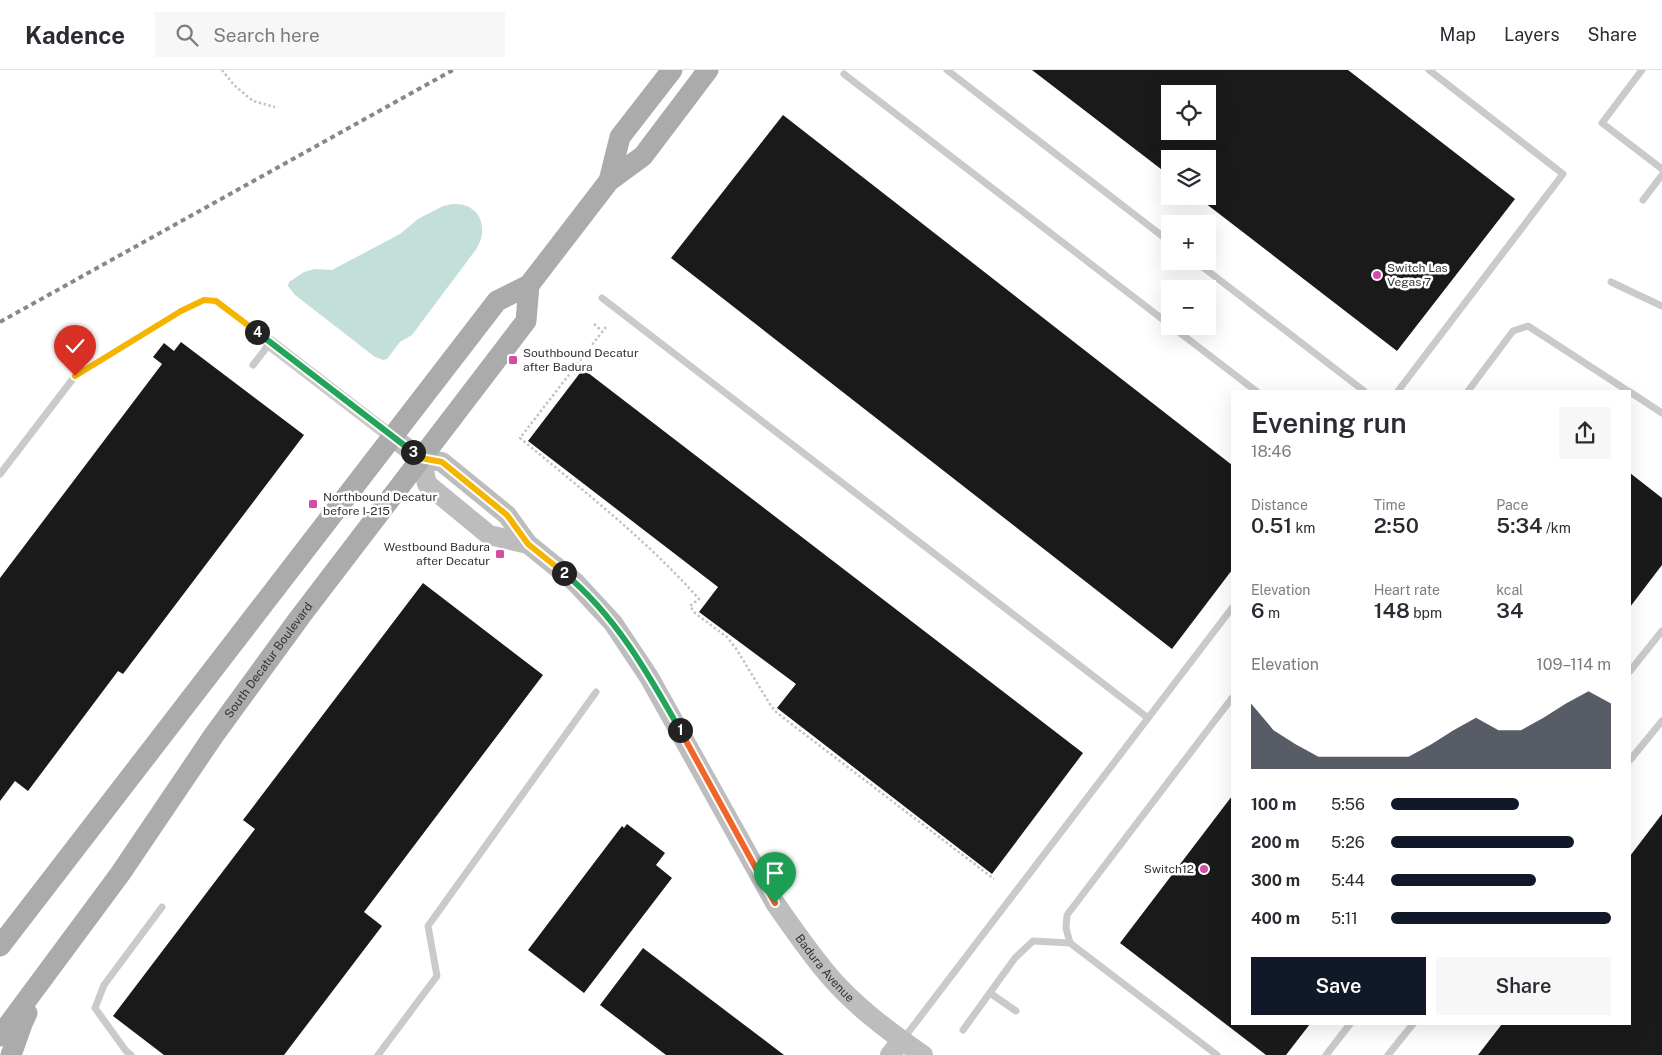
<!DOCTYPE html>
<meta charset="utf-8">
<style>
:root{--surface:#fff;--page:#f7f7f7;--text:#2b2b33;--muted:#7c7c81;--line:#e1e1e2;--accent:#111827}
body{margin:0;font-family:"Public Sans",sans-serif;background:var(--page);color:var(--text);height:100vh;display:flex;flex-direction:column;font-size:19px;white-space:nowrap}
*{box-sizing:border-box;margin:0}
p{font-size:16px;color:var(--muted)}
.icon{flex:none;width:28px;height:28px;fill:none;stroke:currentColor;stroke-width:2;stroke-linecap:round;stroke-linejoin:round}
.map{position:relative;flex:1;overflow:hidden}
.details{position:absolute;left:1231px;top:320px;width:400px;height:635px;display:flex;flex-direction:column;background:var(--surface);border-radius:0px;box-shadow:0 5px 20px #0002}
.details>*{flex:none}
.controls{position:absolute;left:1161px;top:15px;display:grid;gap:10px}
.controls a{display:grid;place-items:center;width:55px;height:55px;border-radius:0px;background:var(--surface);box-shadow:0 5px 20px #0002;font-size:25px}
.pin{position:absolute;display:grid;place-items:center;width:42px;height:42px;color:#fff;margin:-51px -21px;border-radius:50% 50% 50% 0;rotate:-45deg;box-shadow:0 0 5px #0007}
.pin .icon{rotate:45deg}
.km{position:absolute;width:25px;height:25px;margin:-12px;border-radius:50%;background:#222;color:#fff;font-size:14px;line-height:25px;text-align:center}
.round{display:grid;place-items:center;flex:none;width:52px;height:52px;border-radius:0px;background:var(--page)}
.overview{display:flex;align-items:center;justify-content:space-between;height:85px;padding:0 20px}
h1{font-size:28px;font-weight:600;line-height:38px}
.stats{display:grid;grid-template-columns:repeat(3,1fr);gap:8px;height:85px;padding:5px 20px}
.stats div{display:grid;align-content:center}
.stats b{font-size:21px;font-weight:600}
.stats small{font-size:14px;font-weight:400}
.stats p{font-size:14px}
.chart{height:140px;padding:10px 20px}
.chart p{display:flex;justify-content:space-between}
.chart svg{width:100%;height:90px;margin-top:5px;fill:var(--accent);opacity:.7}
.button{display:flex;gap:10px;margin-top:auto;padding:10px 20px}
.button a{flex:1;height:58px;border-radius:0px;background:var(--accent);color:#fff;font-size:20px;font-weight:600;line-height:58px;text-align:center}
.button a+a{background:var(--page);color:var(--text)}
ul{padding:0 20px;list-style:none;font-size:16px}
li{display:grid;grid-template-columns:80px 60px 1fr;align-items:center;height:38px}
li i{height:12px;border-radius:6px;background:var(--accent)}
header{display:flex;align-items:center;gap:30px;box-sizing:border-box;height:70px;padding:0 25px;background:var(--surface);border-bottom:1px solid var(--line)}
header strong{font-size:24px}
nav{display:flex;gap:28px;margin-inline-start:auto;font-size:18px}
.search{width:350px;height:45px;background:var(--page);display:flex;align-items:center;gap:12px;box-sizing:border-box;padding:0 18px;border-radius:0px;color:var(--muted);font-size:19px}
.map>svg:first-child{display:block}
.water{fill:#c3dfd9}
.building{fill:#1a1a1a;fill-rule:evenodd}
.lines{fill:none;stroke-linecap:round;stroke-linejoin:round}
.path{stroke:#c3c3c3;stroke-width:2.5;stroke-dasharray:2.5 2.5;stroke-linecap:butt}
.lane{stroke:#cacaca;stroke-width:7}
.street{stroke:#cacaca;stroke-width:14}
.secondary{stroke:#bdbdbd;stroke-width:20}
.primary{stroke:#ababab;stroke-width:21}
.rail{stroke:#888;stroke-width:4;stroke-dasharray:5 4;stroke-linecap:butt}
.split-1-casing{stroke:#fff;stroke-width:10}
.split-2-casing{stroke:#fff;stroke-width:10}
.split-3-casing{stroke:#fff;stroke-width:10}
.split-4-casing{stroke:#fff;stroke-width:10}
.split-5-casing{stroke:#fff;stroke-width:10}
.split-1{stroke:#f0652b;stroke-width:6}
.split-2{stroke:#22a559;stroke-width:6}
.split-3{stroke:#f5b400;stroke-width:6}
.split-4{stroke:#22a559;stroke-width:6}
.split-5{stroke:#f5b400;stroke-width:6}
.poi-dot{fill:#d14ea4;stroke:#fff;stroke-width:2}
.labels{text-anchor:middle;stroke-width:5;stroke-linejoin:round;paint-order:stroke}
.poi-label{font-size:12px;fill:#333;stroke:#fff;text-anchor:start}
.street-label{font-size:12px;fill:#333;stroke:#fff}
</style>
<header>
<strong>Kadence</strong>
<div class="search"><svg class="icon" aria-label="search" viewBox="0 0 24 24"><circle cx="10" cy="10" r="6"/><path d="M15 15l6 6"/></svg>Search here</div>
<nav><a>Map</a><a>Layers</a><a>Share</a></nav>
</header>
<div class="map">
<svg width="1662" height="985" viewBox="0 0 1662 985">
<rect width="100%" height="100%" fill="#fff"/>
<path class="water" d="M453 134C480 133 489 157 477 178L412 265 400 272 387 289 383 290 375 287 295 225 288 216 289 212 304 202 315 199 332 200 400 164 418 149 443 136Z"/>
<g class="building">
<path d="M1032 0H1348L1515 129 1397 281 1196 126H1208V89H1170V106ZM1170 24H1208V61H1170Z"/>
<path d="M783 45 1232 395V500L1172 579 671 188Z"/>
<path d="M181 272 304 365 123 604 118 601 28 721 15 711 0 731V508L162 294 153 287 164 273 174 281Z"/>
<path d="M583 299 1083 683 992 804 777 638 796 614 699 542 718 517 528 371Z"/>
<path d="M1630 403 1662 428V495L1630 537Z"/>
<path d="M423 513 543 605 364 842 382 856 284 985H164L113 946 255 759 243 750Z"/>
<path d="M1232 726V954H1310L1286 985H1266L1120 873Z"/>
<path d="M1662 744V985H1478L1502 954H1630V786Z"/>
<path d="M627 754 665 783 656 795 672 808 584 923 528 880 622 756 624 758Z"/>
<path d="M643 878 784 985H666L600 935Z"/>
</g>
<g class="lines">
<g class="path">
<path d="M222 0 234 15 253 31 275 37"/>
<path d="M594 254 602 261"/>
<path d="M606 257 520 368C582 420 646 469 699 529L690 536 695 543 727 567 737 580 771 636 777 643 994 809"/>
</g>
<g class="lane">
<path d="M947 0 1170 172"/>
<path d="M1642 0 1602 53 1662 99"/>
<path d="M844 4 1170 255"/>
<path d="M1643 130 1662 105"/>
<path d="M1195 191 1364 321"/>
<path d="M1611 212 1662 236"/>
<path d="M602 228 1148 648"/>
<path d="M1171 256 1256 321"/>
<path d="M1398 321 1563 104 1429 0"/>
<path d="M1468 321 1513 261 1528 256 1628 321"/>
<path d="M1630 322 1662 343"/>
<path d="M0 404 75 306 181 241 204 230 216 231 270 273 253 295"/>
<path d="M1630 601 1662 561"/>
<path d="M1630 690 1662 651"/>
<path d="M990 923 1016 941"/>
<path d="M963 960 1015 888 1033 871 1070 873"/>
<path d="M904 968 1232 538"/>
<path d="M131 985 126 981 95 938 104 915 162 837"/>
<path d="M378 985 437 906 428 856 596 622"/>
<path d="M1217 985 1070 873 1066 858 1067 845 1232 628"/>
<path d="M1326 985 1350 954"/>
<path d="M1388 985 1413 954"/>
</g>
<path class="street" d="M270 273 392 367"/>
<g class="secondary">
<path id="s1" d="M392 367 421 388 442 392 507 445 528 474 575 512 613 553 649 607 775 833C791 856 807 879 825 901 852 934 888 961 923 985"/>
<path d="M421 388 427 414 489 465 528 474"/>
<path d="M890 985 902 970"/>
</g>
<g class="primary">
<path d="M609 111 620 67 672 0"/>
<path d="M0 876 497 231 529 215 609 111 643 86 708 0"/>
<path id="s2" d="M0 966 120 804 214 665 300 547 526 251 529 215"/>
<path d="M11 985 22 954 27 943"/>
</g>
<path class="rail" d="M0 252 453 0"/>
</g>
<g class="lines">
<g class="split-1-casing">
<path id="split-1" d="M680 660 775 833"/>
</g>
<g class="split-2-casing">
<path id="split-2" d="M564 503C615 545 648 603 680 660"/>
</g>
<g class="split-3-casing">
<path id="split-3" d="M413 382 421 388 442 392 507 445 528 474 564 503"/>
</g>
<g class="split-4-casing">
<path id="split-4" d="M257 262 413 382"/>
</g>
<g class="split-5-casing">
<path id="split-5" d="M75 306 181 241 204 230 216 231 257 262"/>
</g>
<use href="#split-1" class="split-1"/>
<use href="#split-2" class="split-2"/>
<use href="#split-3" class="split-3"/>
<use href="#split-4" class="split-4"/>
<use href="#split-5" class="split-5"/>
</g>
<g class="poi-dot">
<circle cx="1377" cy="205" r="5"/>
<rect x="508" y="285" width="10" height="10" rx="2.5"/>
<rect x="308" y="429" width="10" height="10" rx="2.5"/>
<rect x="495" y="479" width="10" height="10" rx="2.5"/>
<circle cx="1204" cy="799" r="5"/>
</g>
<g class="labels">
<g class="poi-label">
<text x="1387" y="202">Switch Las<tspan x="1387" dy="14">Vegas 7</tspan></text>
<text x="523" y="287">Southbound Decatur<tspan x="523" dy="14">after Badura</tspan></text>
<text x="323" y="431">Northbound Decatur<tspan x="323" dy="14">before I-215</tspan></text>
<text x="490" y="481" text-anchor="end">Westbound Badura<tspan x="490" dy="14">after Decatur</tspan></text>
<text x="1194" y="803" text-anchor="end">Switch12</text>
</g>
<g class="street-label">
<text dy="4" stroke="none"><textPath href="#s2" startOffset="462">South Decatur Boulevard</textPath></text>
<text dy="4" stroke="none"><textPath href="#s1" startOffset="699">Badura Avenue</textPath></text>
</g>
</g>
</svg>
<div class="controls">
<a><svg class="icon" aria-label="locate" viewBox="0 0 24 24"><circle cx="12" cy="12" r="6"/><path d="M12 2v4M12 18v4M2 12h4M18 12h4"/></svg></a>
<a><svg class="icon" aria-label="layers" viewBox="0 0 24 24"><path d="M12 4l9 5-9 5-9-5zM3 14l9 5 9-5"/></svg></a>
<a>+</a>
<a>−</a>
</div>
<div class="pin" style="left:775px;top:833px;background:#1e9e55"><svg class="icon" aria-label="arrive" viewBox="0 0 24 24"><path d="M6 21V4h12l-3 4 3 4H6"/></svg></div>
<div class="pin" style="left:75px;top:306px;background:#d93025"><svg class="icon" aria-label="check" viewBox="0 0 24 24"><path d="M5 12l5 5 9-10"/></svg></div>
<b class="km" style="left:680px;top:660px">1</b>
<b class="km" style="left:564px;top:503px">2</b>
<b class="km" style="left:413px;top:382px">3</b>
<b class="km" style="left:257px;top:262px">4</b>
<section class="details">
<div class="overview"><div><h1>Evening run</h1><p>18:46</p></div><a class="round"><svg class="icon" aria-label="share" viewBox="0 0 24 24"><path d="M12 15V3M7 8l5-5 5 5M5 13v7h14v-7"/></svg></a></div>
<div class="stats">
<div><p>Distance</p><b>0.51<small> km</small></b></div>
<div><p>Time</p><b>2:50</b></div>
<div><p>Pace</p><b>5:34<small> /km</small></b></div>
</div>
<div class="stats">
<div><p>Elevation</p><b>6<small> m</small></b></div>
<div><p>Heart rate</p><b>148<small> bpm</small></b></div>
<div><p>kcal</p><b>34</b></div>
</div>
<div class="chart"><p><span>Elevation</span>109–114 m</p>
<svg viewBox="0 0 160 44" preserveAspectRatio="none"><path d="M0 44V12L10 25L20 32L30 38L40 38L50 38L60 38L70 38L80 32L90 25L100 19L110 25L120 25L130 19L140 12L150 6L160 12V44z"/></svg>
</div>
<ul>
<li><b>100 m</b>5:56<i style="width:58%"></i></li>
<li><b>200 m</b>5:26<i style="width:83%"></i></li>
<li><b>300 m</b>5:44<i style="width:66%"></i></li>
<li><b>400 m</b>5:11<i style="width:100%"></i></li>
</ul>
<div class="button"><a>Save</a><a>Share</a></div>
</section>
</div>
